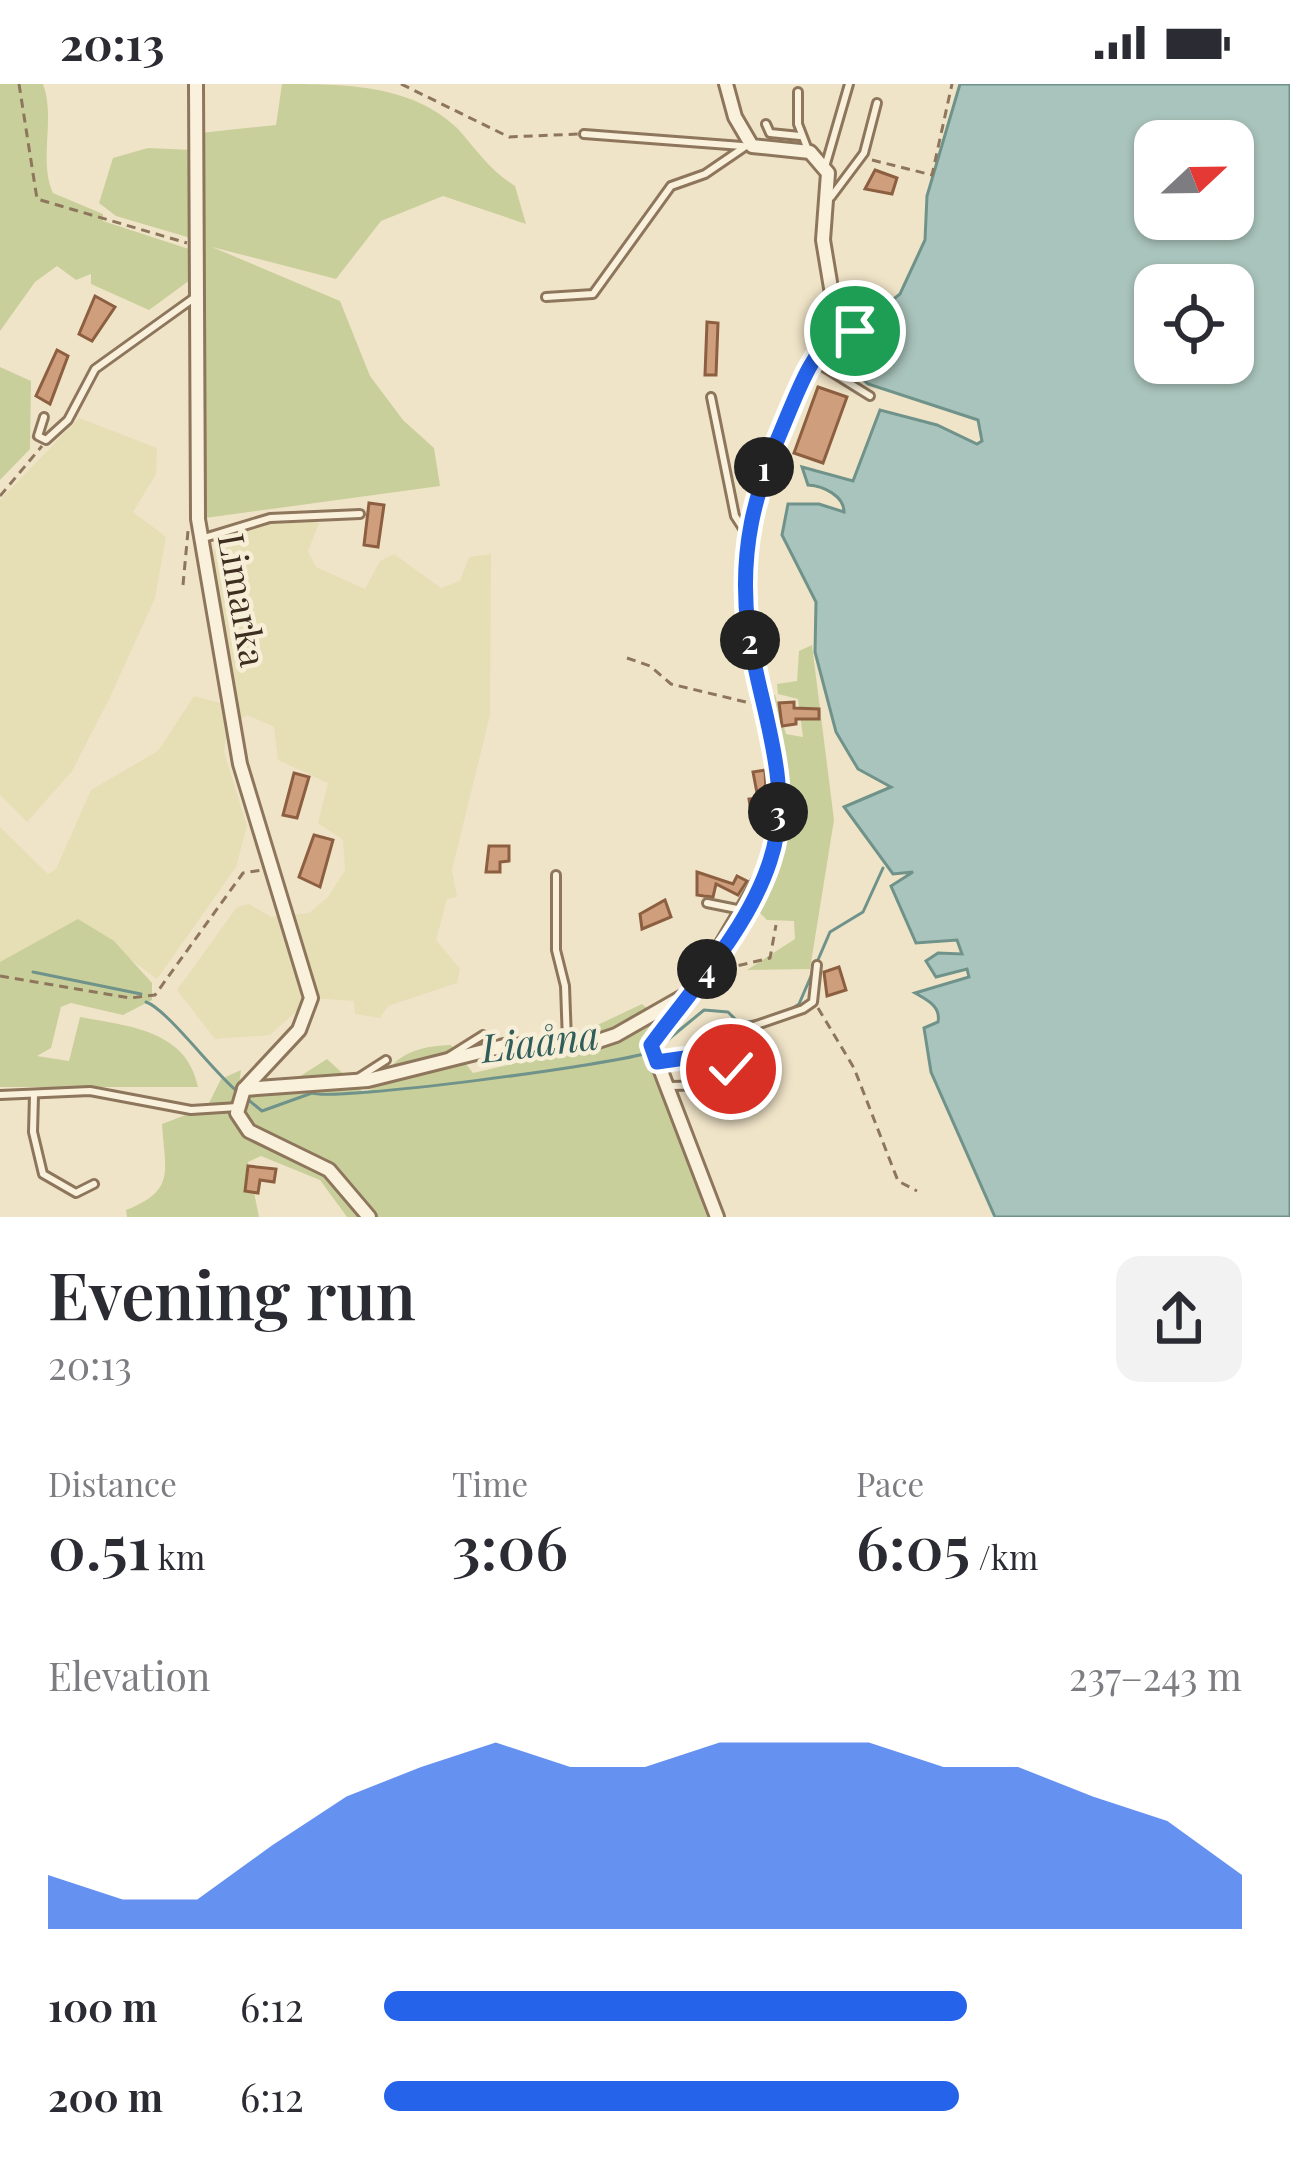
<!DOCTYPE html>
<meta charset="utf-8">
<style>
:root{--surface:#fff;--page:#f2f2f3;--text:#2b2b33;--muted:#7c7c81;--accent:#2563eb}
body{margin:0;font-family:"Playfair Display",serif;background:var(--page);color:var(--text);height:100vh;display:flex;flex-direction:column;font-size:45px;white-space:nowrap}
*{box-sizing:border-box;margin:0}
p{font-size:39px;color:var(--muted)}
.icon{flex:none;width:66px;height:66px;fill:none;stroke:currentColor;stroke-width:2;stroke-linecap:round;stroke-linejoin:round}
.map{position:relative;height:1133px;overflow:hidden}
.side{display:flex;flex-direction:column;background:var(--surface);flex:1}
.side>*{flex:none}
.needle{width:78px;rotate:68deg}
.buttons{position:absolute;left:1134px;top:36px;display:grid;gap:24px}
.buttons a{display:grid;place-items:center;width:120px;height:120px;border-radius:24px;background:var(--surface);box-shadow:0 3px 9px #0004;font-size:60px}
.pin{position:absolute;display:grid;place-items:center;width:102px;height:102px;color:#fff;margin:-51px;border:6px solid #fff;border-radius:50%;box-shadow:0 3px 12px #0007}
.km{position:absolute;width:60px;height:60px;margin:-30px;border-radius:50%;background:#222;color:#fff;font-size:33px;line-height:60px;text-align:center}
.round{display:grid;place-items:center;flex:none;width:126px;height:126px;border-radius:24px;background:var(--page)}
.head{display:flex;align-items:center;justify-content:space-between;height:204px;padding:0 48px}
h1{font-size:66px;font-weight:600;line-height:90px}
.stats{display:grid;grid-template-columns:repeat(3,1fr);gap:18px;height:204px;padding:12px 48px}
.stats div{display:grid;align-content:center}
.stats b{font-size:60px;font-weight:600}
.stats small{font-size:33px;font-weight:400}
.stats p{font-size:33px}
.chart{height:336px;padding:24px 48px}
.chart p{display:flex;justify-content:space-between}
.chart svg{width:100%;height:216px;margin-top:12px;fill:var(--accent);opacity:.7}
ul{padding:0 48px;list-style:none;font-size:39px}
li{display:grid;grid-template-columns:192px 144px 1fr;align-items:center;height:90px}
li i{height:30px;border-radius:15px;background:var(--accent)}
.status{display:flex;justify-content:space-between;align-items:center;height:84px;padding:0 60px;background:var(--surface);direction:ltr}
.status svg{height:33px;fill:currentColor}
.map>svg:first-child{display:block}
.farmland{fill:#e6deb5}
.green{fill:#c9cf9b}
.water{fill:#a9c4bc;stroke:#6f938a;stroke-width:3;fill-rule:evenodd}
.lines{fill:none;stroke-linecap:round;stroke-linejoin:round}
.stream{stroke:#6f938a;stroke-width:3}
.building{fill:#cf9f7d;stroke:#8d5f41;stroke-width:3}
.service-casing{stroke:#8d765c;stroke-width:12}
.minor-casing{stroke:#8d765c;stroke-width:18}
.path{stroke:#8d765c;stroke-width:3;stroke-dasharray:9 6;stroke-linecap:butt}
.service{stroke:#faf1dc;stroke-width:6}
.minor{stroke:#faf1dc;stroke-width:12}
.route-casing{stroke:#fff;stroke-width:24}
.route{stroke:#2563eb;stroke-width:15}
.labels{text-anchor:middle;stroke-width:9;stroke-linejoin:round;paint-order:stroke}
.street-label{font-size:36px;fill:#3d2e20;stroke:#f7eed8}
.water-label{font-size:39px;font-style:italic;fill:#2f5d5a;stroke:#f7eed8}
</style>
<div class="status"><b>20:13</b><svg viewBox="0 0 49 12"><path d="M0 12V9h3v3zM5 12V6h3v6zM10 12V3h3v9zM15 12V0h3v12zM26 1h20v11H26zM47 4h2v5h-2z"/></svg></div>
<div class="map">
<svg width="1290" height="1133" viewBox="0 0 1290 1133">
<rect width="100%" height="100%" fill="#f0e4c8"/>
<g class="farmland">
<path d="M79 334 157 364 156 390 133 428 166 453 155 514 110 613 72 687 27 738 0 711V416Z"/>
<path d="M297 431 319 439 308 467 316 483 365 505 380 477 394 470 441 504 460 497 469 473 491 470 490 631 452 786 457 813 447 815 436 856 460 885 457 899 388 922 380 934 355 930 354 917 311 914 270 951 215 955 177 906 237 823 249 820 271 833 309 829 328 813 345 786 343 756 318 739 328 699 278 676 274 643 247 631 227 645 224 668 247 742 236 783 157 895 85 842 0 882V743L48 790 56 785 91 706 158 667 194 612 220 619 227 604 206 477 228 447Z"/>
</g>
<g class="green">
<path d="M0 0H43C56 35 38 76 53 109L103 130V137L192 166 190 196 149 226 91 200V190L76 196 57 182 35 198 0 247Z"/>
<path d="M282 0C343 0 411 0 457 44 477 66 489 86 515 102L526 140 443 112 381 137 336 195 212 163 340 217 370 292 403 336 434 364 440 402 198 435 200 49 276 41Z"/>
<path d="M148 64 193 66 194 155 116 132 99 119 113 74Z"/>
<path d="M0 283 31 297 30 365 0 396Z"/>
<path d="M812 561 834 736 810 885 747 886 795 855 794 837 767 836 757 826C793 750 784 688 764 610L775 611 786 650 803 653 798 615 778 610 777 600 797 597 799 567Z"/>
<path d="M78 835 114 857 152 899V916L123 931 71 919 61 923 51 964 37 972 69 977 80 933C128 942 187 946 198 1003H0V878Z"/>
<path d="M642 920 654 930 646 954 649 970 707 1133H347L320 1096 261 1072 248 1078 259 1133H127L126 1126C176 1106 165 1088 162 1040L207 1023 221 995 241 986 237 1014 285 1002 327 975 364 1009 379 1001C393 970 418 962 451 961L473 989 559 969 572 953Z"/>
</g>
<path class="water" d="M960 0H1290V1133H995L931 988 924 944 938 938C941 922 927 916 915 909L969 893 967 885 936 893 926 877 938 869 962 870 957 856 916 859 891 802 913 788 893 790 844 723 891 703 858 685 836 648 815 568 816 518 782 451 788 420H819L844 428C844 412 824 402 808 401L802 383 853 397 880 326 937 341 977 360 982 357 978 336 868 300 851 284 863 265 876 274 894 258 866 237 900 210 925 156 927 112ZM1155 57H1233V135H1155ZM1155 201H1233V279H1155Z"/>
<g class="lines">
<g class="stream">
<path d="M33 888 141 910"/>
<path d="M146 918C167 925 214 989 238 1008"/>
<path d="M789 927 799 920 830 848 863 828 883 784"/>
<path d="M659 963 704 926 728 928 739 939 769 935"/>
<path d="M246 1014 262 1027 312 1009C332 1018 620 980 650 968"/>
</g>
</g>
<g class="building">
<path d="M875 86 897 94 892 110 865 105Z"/>
<path d="M95 212 115 223 92 257 79 250Z"/>
<path d="M707 238 718 239 716 291H705Z"/>
<path d="M57 266 68 272 50 320 36 312Z"/>
<path d="M818 303 847 313 823 379 794 369Z"/>
<path d="M369 419 384 421 378 463 364 461Z"/>
<path d="M794 618V624L819 625V635H796V640L782 642 779 619Z"/>
<path d="M765 686 767 731 752 734 749 715 758 714 753 688Z"/>
<path d="M294 689 309 693 297 734 283 731Z"/>
<path d="M314 751 333 756 320 803 299 793Z"/>
<path d="M489 762H509V777L500 778V788H486Z"/>
<path d="M697 788 733 800 737 792 747 797 738 811 716 800 713 813 704 812 697 811Z"/>
<path d="M665 816 671 833 642 845 640 830Z"/>
<path d="M839 883 846 906 827 912 824 888Z"/>
<path d="M248 1082 276 1085 274 1098 260 1096 258 1109 245 1107Z"/>
</g>
<g class="lines">
<g class="service-casing">
<g id="service">
<path d="M798 8V40L808 66"/>
<path d="M766 40 770 49 800 52"/>
<path d="M584 50 742 62"/>
<path d="M825 83 849 0"/>
<path d="M831 113 864 69 877 19"/>
<path d="M546 213 593 210 671 102 705 90 746 62"/>
<path d="M817 279 870 312"/>
<path d="M711 313 735 432 748 452"/>
<path d="M44 333 38 352 46 356 68 336 95 285 198 211"/>
<path d="M204 454 270 434 360 430"/>
<path d="M556 791V866L565 902 567 957"/>
<path d="M707 819 742 826"/>
<path d="M448 973 483 951"/>
<path d="M675 976 710 957 803 925 813 918 817 881"/>
<path d="M657 978 720 969 732 978 717 1001 670 1002"/>
<path d="M358 994 386 976"/>
<path d="M0 1011 90 1007 191 1026 238 1023"/>
<path d="M34 1011 33 1048 43 1090 76 1109 94 1100"/>
</g>
</g>
<g class="minor-casing">
<g id="minor">
<path d="M196 0 198 435 240 680 311 914 299 946 244 1005"/>
<path d="M726 0 735 33 752 62 810 68 828 89 823 156 838 246"/>
<path d="M683 916 651 961 717 1133"/>
<path d="M369 1133 329 1086 249 1047 237 1029 244 1005 368 996 504 962 592 959 616 951 686 911 701 895 771 777 780 710 748 540V452L765 381 823 259 838 246 871 256"/>
</g>
</g>
<g class="path">
<path d="M19 0 37 115 187 159"/>
<path d="M401 0 509 53 578 50"/>
<path d="M872 76 932 91 952 0"/>
<path d="M0 412 42 362"/>
<path d="M183 501 188 447"/>
<path d="M627 574 650 582 671 600 754 620"/>
<path d="M724 885 770 874 776 841"/>
<path d="M0 892 130 914 155 911 243 789 262 786"/>
<path d="M818 924 854 984 898 1097 917 1107"/>
</g>
<use href="#service" class="service"/>
<use href="#minor" class="minor"/>
</g>
<g class="lines">
<g class="route-casing">
<path id="route" d="M731 985 728 971 720 969 657 978 651 961C692 905 748 845 770 777 796 700 758 621 748 544 739 466 754 410 784 340 798 307 811 270 838 246L855 247"/>
</g>
<use href="#route" class="route"/>
</g>
<g class="labels">
<g class="street-label">
<text transform="translate(242 516) rotate(80)" y="13">Limarka</text>
</g>
<g class="water-label">
<text transform="translate(540 958) rotate(-7)" y="14">Liaåna</text>
</g>
</g>
</svg>
<div class="buttons">
<a><svg class="needle" viewBox="-14 -14 28 28"><path d="M0-13l5 13h-10z" fill="#e53935"/><path d="M0 13l5-13h-10z" fill="#7c7c81"/></svg></a>
<a><svg class="icon" aria-label="locate" viewBox="0 0 24 24"><circle cx="12" cy="12" r="6"/><path d="M12 2v4M12 18v4M2 12h4M18 12h4"/></svg></a>
</div>
<div class="pin" style="left:855px;top:247px;background:#1e9e55"><svg class="icon" aria-label="arrive" viewBox="0 0 24 24"><path d="M6 21V4h12l-3 4 3 4H6"/></svg></div>
<div class="pin" style="left:731px;top:985px;background:#d93025"><svg class="icon" aria-label="check" viewBox="0 0 24 24"><path d="M5 12l5 5 9-10"/></svg></div>
<b class="km" style="left:764px;top:383px">1</b>
<b class="km" style="left:750px;top:556px">2</b>
<b class="km" style="left:778px;top:728px">3</b>
<b class="km" style="left:707px;top:885px">4</b>
</div>
<section class="side">
<div class="head"><div><h1>Evening run</h1><p>20:13</p></div><a class="round"><svg class="icon" aria-label="share" viewBox="0 0 24 24"><path d="M12 15V3M7 8l5-5 5 5M5 13v7h14v-7"/></svg></a></div>
<div class="stats">
<div><p>Distance</p><b>0.51<small> km</small></b></div>
<div><p>Time</p><b>3:06</b></div>
<div><p>Pace</p><b>6:05<small> /km</small></b></div>
</div>
<div class="chart"><p><span>Elevation</span>237–243 m</p>
<svg viewBox="0 0 160 44" preserveAspectRatio="none"><path d="M0 44V33L10 38L20 38L30 27L40 17L50 11L60 6L70 11L80 11L90 6L100 6L110 6L120 11L130 11L140 17L150 22L160 33V44z"/></svg>
</div>
<ul>
<li><b>100 m</b>6:12<i style="width:68%"></i></li>
<li><b>200 m</b>6:12<i style="width:67%"></i></li>
</ul>
</section>
